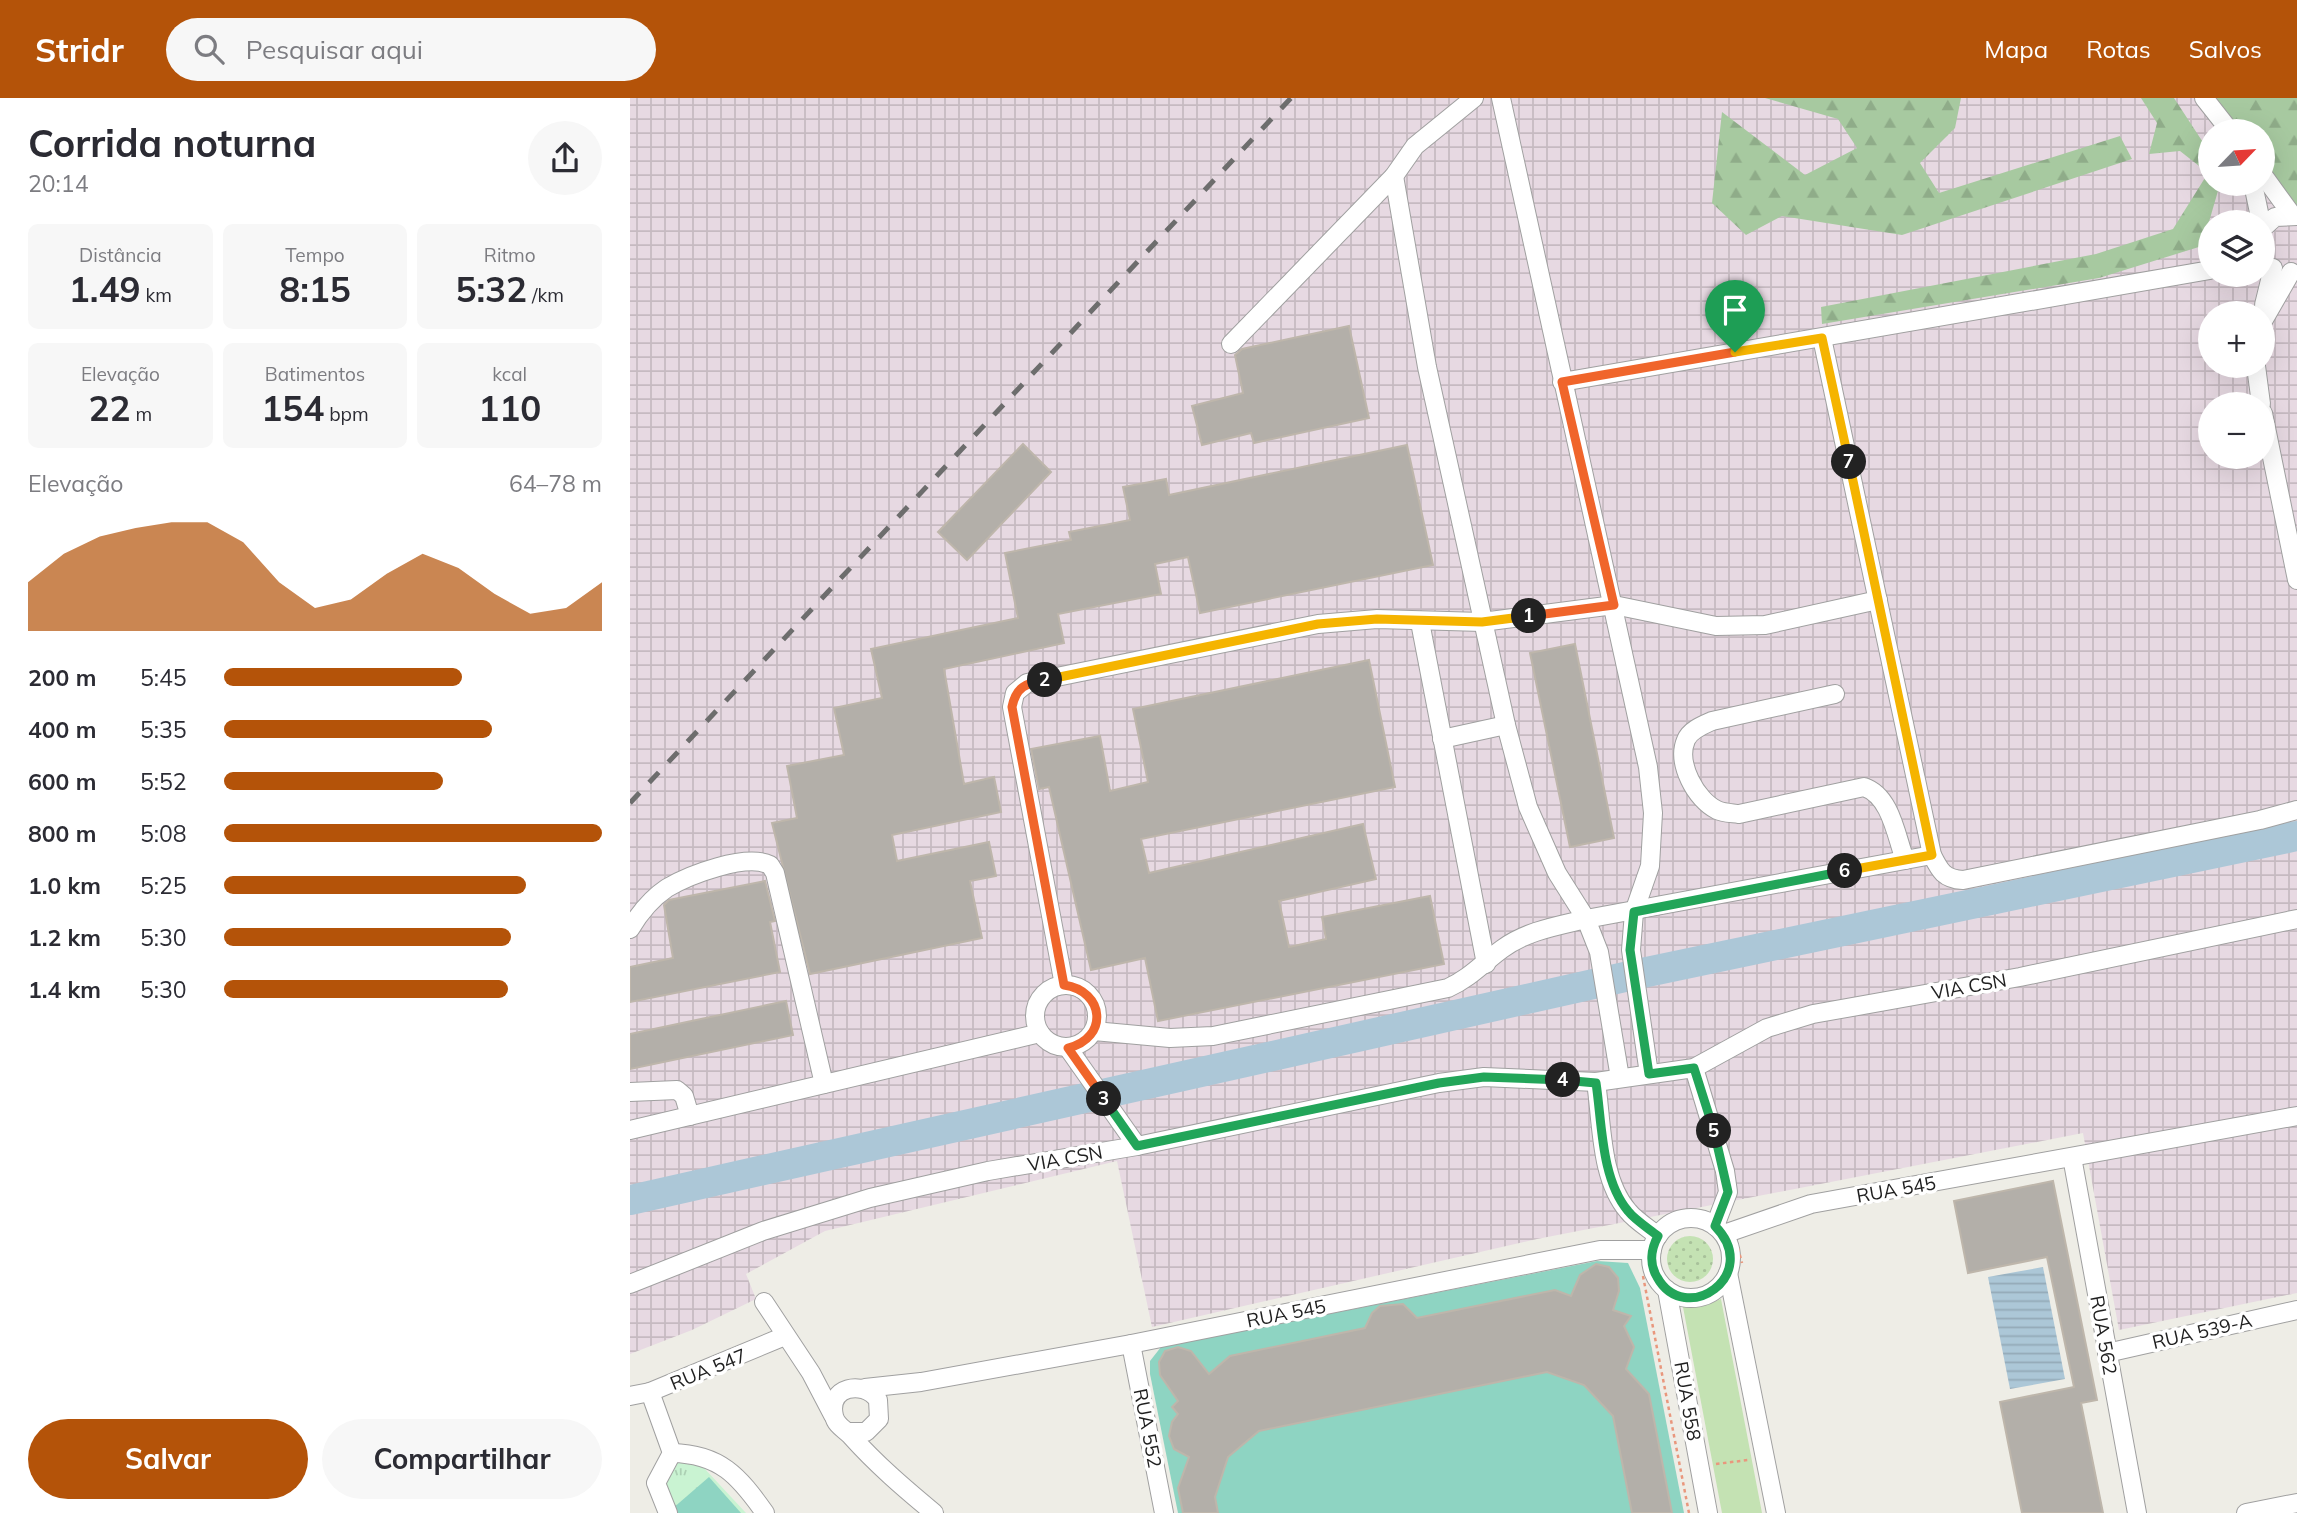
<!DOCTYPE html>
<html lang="pt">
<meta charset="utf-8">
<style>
:root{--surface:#fff;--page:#f7f7f7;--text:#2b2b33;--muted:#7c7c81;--accent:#b45309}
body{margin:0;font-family:Mulish,sans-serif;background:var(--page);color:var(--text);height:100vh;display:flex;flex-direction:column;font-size:26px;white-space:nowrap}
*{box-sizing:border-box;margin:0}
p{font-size:23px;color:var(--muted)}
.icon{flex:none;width:38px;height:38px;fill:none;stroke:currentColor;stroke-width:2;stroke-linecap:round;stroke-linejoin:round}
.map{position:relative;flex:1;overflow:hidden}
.side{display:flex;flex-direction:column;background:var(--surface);width:630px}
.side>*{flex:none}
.needle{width:46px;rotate:65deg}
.tools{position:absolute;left:1568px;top:21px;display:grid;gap:14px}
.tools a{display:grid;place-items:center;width:77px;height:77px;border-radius:50%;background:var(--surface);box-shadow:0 7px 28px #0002;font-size:35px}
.pin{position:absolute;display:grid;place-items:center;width:60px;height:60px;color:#fff;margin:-72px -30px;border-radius:50% 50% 50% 0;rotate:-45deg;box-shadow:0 0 7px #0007}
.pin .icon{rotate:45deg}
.km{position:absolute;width:35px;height:35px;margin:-18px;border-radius:50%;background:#222;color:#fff;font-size:19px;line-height:35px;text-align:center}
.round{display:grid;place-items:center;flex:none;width:74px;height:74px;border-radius:37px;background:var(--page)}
.summary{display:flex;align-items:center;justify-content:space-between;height:119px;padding:0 28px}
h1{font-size:38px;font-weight:700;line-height:52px}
.figures{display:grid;grid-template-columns:repeat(3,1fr);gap:10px;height:119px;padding:7px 28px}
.figures div{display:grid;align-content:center;border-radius:10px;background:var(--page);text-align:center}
.figures b{font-size:35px;font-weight:700}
.figures small{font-size:19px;font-weight:400}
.figures p{font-size:19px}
.chart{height:196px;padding:14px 28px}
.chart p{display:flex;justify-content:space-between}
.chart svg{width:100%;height:126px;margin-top:7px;fill:var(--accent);opacity:.7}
.button{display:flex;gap:14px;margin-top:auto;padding:14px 28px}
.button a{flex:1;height:80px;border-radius:42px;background:var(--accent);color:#fff;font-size:28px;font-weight:700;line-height:80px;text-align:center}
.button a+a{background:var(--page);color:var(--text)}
ul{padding:0 28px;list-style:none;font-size:23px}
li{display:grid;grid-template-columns:112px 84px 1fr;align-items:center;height:52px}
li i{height:18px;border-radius:9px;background:var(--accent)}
header{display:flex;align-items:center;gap:42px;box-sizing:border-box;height:98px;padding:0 35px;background:var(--accent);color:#fff}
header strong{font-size:33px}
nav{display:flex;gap:38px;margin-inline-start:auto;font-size:24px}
.search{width:490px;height:63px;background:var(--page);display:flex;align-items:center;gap:18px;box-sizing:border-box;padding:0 24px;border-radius:38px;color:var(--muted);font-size:26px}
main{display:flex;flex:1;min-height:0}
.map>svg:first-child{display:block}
.industrial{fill:url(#industrial-grid);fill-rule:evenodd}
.grass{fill:url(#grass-dots)}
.forest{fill:url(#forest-firs)}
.park{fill:url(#park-tufts)}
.garden{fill:#c4e2b3}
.pitch{fill:#8ed4c2}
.water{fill:url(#water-rules)}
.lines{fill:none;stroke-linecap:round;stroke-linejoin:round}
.river{stroke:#acc7d7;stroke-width:30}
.building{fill:#b3afa9;stroke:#beb6ab;stroke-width:2}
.minor-casing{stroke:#a0a0a0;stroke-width:20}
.path{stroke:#e9977d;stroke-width:2.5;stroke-dasharray:3.5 3.5;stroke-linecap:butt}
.minor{stroke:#fff;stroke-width:18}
.rail{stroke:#6d6d6d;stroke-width:5;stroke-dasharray:14 14;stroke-linecap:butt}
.split-1-casing{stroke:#fff;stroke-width:14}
.split-2-casing{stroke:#fff;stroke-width:14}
.split-3-casing{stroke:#fff;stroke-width:14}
.split-4-casing{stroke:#fff;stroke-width:14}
.split-5-casing{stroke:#fff;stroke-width:14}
.split-6-casing{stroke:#fff;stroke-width:14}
.split-7-casing{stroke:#fff;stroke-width:14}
.split-8-casing{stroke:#fff;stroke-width:14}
.split-1{stroke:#f0652b;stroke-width:9}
.split-2{stroke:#f5b400;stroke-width:9}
.split-3{stroke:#f0652b;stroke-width:9}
.split-4{stroke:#22a559;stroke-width:9}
.split-5{stroke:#22a559;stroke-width:9}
.split-6{stroke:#22a559;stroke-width:9}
.split-7{stroke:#f5b400;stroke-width:9}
.split-8{stroke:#f5b400;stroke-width:9}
.labels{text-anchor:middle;stroke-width:7;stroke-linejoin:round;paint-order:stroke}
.street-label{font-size:19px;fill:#1f1f1f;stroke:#fff}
</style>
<header>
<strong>Stridr</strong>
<div class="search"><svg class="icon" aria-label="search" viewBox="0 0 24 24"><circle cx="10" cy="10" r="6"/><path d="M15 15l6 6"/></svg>Pesquisar aqui</div>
<nav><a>Mapa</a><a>Rotas</a><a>Salvos</a></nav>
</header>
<main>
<section class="side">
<div class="summary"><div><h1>Corrida noturna</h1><p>20:14</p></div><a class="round"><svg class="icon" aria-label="share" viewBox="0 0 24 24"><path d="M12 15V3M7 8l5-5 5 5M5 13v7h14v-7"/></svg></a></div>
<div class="figures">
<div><p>Distância</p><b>1.49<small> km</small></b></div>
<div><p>Tempo</p><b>8:15</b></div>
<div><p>Ritmo</p><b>5:32<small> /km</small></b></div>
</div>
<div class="figures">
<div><p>Elevação</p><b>22<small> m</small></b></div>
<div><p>Batimentos</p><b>154<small> bpm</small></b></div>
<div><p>kcal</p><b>110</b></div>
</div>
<div class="chart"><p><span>Elevação</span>64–78 m</p>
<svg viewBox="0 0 160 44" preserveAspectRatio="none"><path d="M0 44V27L10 17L20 11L30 8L40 6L50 6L60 13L70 27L80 36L90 33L100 24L110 17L120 22L130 31L140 38L150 36L160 27V44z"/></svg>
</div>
<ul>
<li><b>200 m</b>5:45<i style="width:63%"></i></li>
<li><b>400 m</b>5:35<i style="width:71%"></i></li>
<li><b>600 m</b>5:52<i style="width:58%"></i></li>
<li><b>800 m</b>5:08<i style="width:100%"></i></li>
<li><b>1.0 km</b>5:25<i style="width:80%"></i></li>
<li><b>1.2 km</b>5:30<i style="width:76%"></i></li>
<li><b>1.4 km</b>5:30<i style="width:75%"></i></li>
</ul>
<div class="button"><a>Salvar</a><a>Compartilhar</a></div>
</section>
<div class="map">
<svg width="1667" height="1415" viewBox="0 0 1667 1415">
<defs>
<pattern id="industrial-grid" width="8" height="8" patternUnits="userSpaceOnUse" patternTransform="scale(1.75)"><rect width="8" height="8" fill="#e7d9e2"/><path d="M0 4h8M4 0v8" fill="none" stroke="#c6bac1"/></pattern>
<pattern id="grass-dots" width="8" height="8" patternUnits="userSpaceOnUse" patternTransform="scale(1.75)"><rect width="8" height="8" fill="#c4e2b3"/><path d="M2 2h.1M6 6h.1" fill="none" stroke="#a8c19a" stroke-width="1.8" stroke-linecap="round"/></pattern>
<pattern id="forest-firs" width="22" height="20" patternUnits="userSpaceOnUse" patternTransform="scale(1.75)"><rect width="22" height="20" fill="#a7c9a0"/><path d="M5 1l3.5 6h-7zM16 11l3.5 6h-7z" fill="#8fac89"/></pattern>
<pattern id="park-tufts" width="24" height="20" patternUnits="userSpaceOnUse" patternTransform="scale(1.75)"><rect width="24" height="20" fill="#c9f3d2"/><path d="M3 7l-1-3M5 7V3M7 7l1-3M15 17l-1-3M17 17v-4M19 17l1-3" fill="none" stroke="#acd0b4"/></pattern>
<pattern id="water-rules" width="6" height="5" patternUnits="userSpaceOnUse" patternTransform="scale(1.75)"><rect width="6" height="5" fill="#acc7d7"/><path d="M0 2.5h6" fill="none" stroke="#94aab8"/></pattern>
</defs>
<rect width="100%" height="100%" fill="#eeede6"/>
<path class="industrial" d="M0 0H1667V1195L1489 1232 1453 1035 907 1141 522 1229 487 1063 195 1133 116 1176 126 1201 62 1232 0 1256ZM1580 33H1633V86H1580ZM1580 124H1633V177H1580ZM1580 215H1633V268H1580ZM1580 306H1633V359H1580Z"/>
<circle class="grass" cx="1060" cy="1161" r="23"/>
<g class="forest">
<path d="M1135 0H1331L1325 30 1290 65 1309 95 1490 38 1502 61 1272 137 1152 118 1116 137 1082 105 1092 14 1175 77 1227 50 1208 21Z"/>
<path d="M1511 0H1544L1580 55V86H1590L1572 148 1469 180 1192 226 1191 209 1466 156 1543 131 1578 75 1550 53 1519 56 1527 25Z"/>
<path d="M1572 0H1667V125L1639 100 1629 86H1633V33H1594Z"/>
</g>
<path class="park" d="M61 1356 116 1415H40L29 1381 47 1361Z"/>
<path class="garden" d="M1091 1201 1132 1415H1092L1053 1209 1076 1207Z"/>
<g class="pitch">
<path d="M967 1163 998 1165 1010 1190 1054 1415H548L520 1276V1263L531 1249Z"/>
<path d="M79 1379 111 1415H45L42 1411Z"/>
</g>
<path class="water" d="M1413 1169 1435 1281 1380 1291 1358 1179Z"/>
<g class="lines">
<path class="river" d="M0 1102 1017 874 1667 738"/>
</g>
<g class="building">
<path d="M719 228 739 320 624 345 621 335 572 347 562 308 613 295 605 257 612 251Z"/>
<path d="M393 346 421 374 337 462 308 434Z"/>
<path d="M777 347 803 467 570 515 558 459 525 466 531 496 428 516 434 545 314 571 334 686 364 679 371 714 262 737 267 763 359 744 366 778 340 783 352 840 180 876 142 725 167 720 157 668 214 657 204 610 252 600 241 551 388 520 375 455 441 442 439 434 500 422 493 389 536 381 539 397Z"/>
<path d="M945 546 984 740 940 749 900 555Z"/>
<path d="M739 562 765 689 511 741 519 775 733 726 746 781 649 803 659 849 696 841 692 819 800 798 814 866 528 923 515 860 461 872 419 689 409 691 401 651 470 638 480 693 518 684 503 611Z"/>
<path d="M135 783 145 823 140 824 150 874 0 904V869L43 860 34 807 39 802Z"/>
<path d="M156 903 163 937 0 971V936Z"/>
<path d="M1423 1083 1467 1302 1451 1305 1473 1415H1392L1370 1304 1444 1289 1417 1159 1338 1175 1324 1103Z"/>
<path d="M966 1166 979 1169 988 1180 989 1193 983 1212 1001 1218 994 1228 1004 1249 996 1271 1019 1296 1042 1415H1002L983 1318 954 1287 917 1274 629 1333 598 1359 585 1399 588 1415H553L548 1390 559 1359 544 1351 539 1338 542 1324 548 1316 542 1309 548 1303 530 1277 529 1264 535 1253 548 1249 561 1253 579 1276 600 1258 735 1230 742 1215 750 1208 773 1206 787 1220 925 1192 941 1198 950 1177Z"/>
</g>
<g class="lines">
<g class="minor-casing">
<g id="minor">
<path d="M871 0 1018 669 1023 715 1020 768 1004 814 1001 852 1019 976"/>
<path d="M1574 0 1600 33"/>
<path d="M1633 77 1662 117"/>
<path d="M764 78 797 269 876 627 898 709 927 775 956 821 969 854 990 980"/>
<path d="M1623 86 1631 124"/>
<path d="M1633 130 1645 119 1667 118"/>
<path d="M1634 207 1643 170"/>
<path d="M1633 223 1661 174"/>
<path d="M1192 240 1302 757C1310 773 1314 781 1333 782L1630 722 1667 712"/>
<path d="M601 246 764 78 785 48 844 0"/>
<path d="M1626 268 1631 306"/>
<path d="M932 284 1580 172"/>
<path d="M1633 315 1667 482"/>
<path d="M790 524 856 866"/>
<path d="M1205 596 1082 623C1073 627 1060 632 1056 642 1046 665 1066 702 1087 712 1093 715 1102 715 1109 716L1234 689C1261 698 1266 738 1275 762"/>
<path d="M812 641 876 627"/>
<path d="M0 831C9 816 22 800 37 790 59 777 116 755 140 767L145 775 194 986"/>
<path d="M434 887 382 609 385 595 397 585 688 526 747 521 852 524 984 507 1086 528 1135 527 1248 502"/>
<circle cx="436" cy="918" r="31"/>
<path d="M464 933 540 940 583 938 818 890C840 880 853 865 872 851 896 833 927 828 956 821L1302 757"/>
<path d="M438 950 507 1048"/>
<path d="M1064 970 1095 1073 1098 1094 1085 1128"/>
<path d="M966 984C972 1024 970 1081 998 1113 1005 1122 1018 1130 1028 1138"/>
<path d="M0 994 47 992 54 998 60 1018"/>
<path d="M0 1032 410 935"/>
<path d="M1442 1059 1507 1415"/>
<circle cx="1061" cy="1160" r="40"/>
<path d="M1094 1136 1181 1106 1667 1018"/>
<path d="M1098 1175 1146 1415"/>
<path d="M0 1186 133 1133 240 1100 358 1073 507 1048 809 985 854 979 966 984 1064 970 1137 930 1183 916 1390 879 1667 821"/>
<path d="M1037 1192 1078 1415"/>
<path d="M134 1204 181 1275 203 1317"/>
<path d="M501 1246 534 1415"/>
<path d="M1477 1255 1667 1212"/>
<path d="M235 1290 291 1284 501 1246 970 1152H1022"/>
<path d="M20 1294 42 1355"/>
<path d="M0 1298 20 1294 155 1238"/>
<path d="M218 1334H236L249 1321 248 1302C233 1281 197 1289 204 1318 206 1328 215 1331 221 1338 247 1367 274 1390 304 1415"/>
<path d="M42 1355C90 1356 109 1378 135 1415"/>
<path d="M38 1415 26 1385 42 1355"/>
<path d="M1616 1415 1667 1405"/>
</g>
</g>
<g class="path">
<path d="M1108 1150 1112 1165"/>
<path d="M1013 1178 1059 1415"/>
<path d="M1086 1366 1118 1362"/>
</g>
<use href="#minor" class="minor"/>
<path class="rail" d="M0 705 661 0"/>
</g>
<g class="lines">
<g class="split-1-casing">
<path id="split-1" d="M899 518 984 507 932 284 1105 254"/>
</g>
<g class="split-2-casing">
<path id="split-2" d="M415 582 688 526 747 521 852 524 899 518"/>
</g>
<g class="split-3-casing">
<path id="split-3" d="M415 582C396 585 386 589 382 609L434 887C475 893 479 940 438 950L474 1001"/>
</g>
<g class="split-4-casing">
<path id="split-4" d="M474 1001 507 1048 809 985 854 979 933 982"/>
</g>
<g class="split-5-casing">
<path id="split-5" d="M933 982 966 985C972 1024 971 1081 998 1113 1005 1122 1018 1130 1028 1138 1021 1151 1019 1166 1027 1179 1055 1230 1133 1177 1085 1128L1098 1094 1084 1033"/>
</g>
<g class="split-6-casing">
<path id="split-6" d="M1084 1033 1064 970 1019 976 1000 852 1004 814 1215 773"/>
</g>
<g class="split-7-casing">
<path id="split-7" d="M1215 773 1302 757 1219 364"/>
</g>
<g class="split-8-casing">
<path id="split-8" d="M1105 254 1192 240 1219 364"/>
</g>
<use href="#split-1" class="split-1"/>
<use href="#split-2" class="split-2"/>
<use href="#split-3" class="split-3"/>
<use href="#split-4" class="split-4"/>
<use href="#split-5" class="split-5"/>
<use href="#split-6" class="split-6"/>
<use href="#split-7" class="split-7"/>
<use href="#split-8" class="split-8"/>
</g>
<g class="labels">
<g class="street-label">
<text transform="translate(1339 888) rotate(-10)" y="7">VIA CSN</text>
<text transform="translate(435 1060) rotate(-10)" y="7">VIA CSN</text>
<text transform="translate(1266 1091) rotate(-10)" y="7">RUA 545</text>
<text transform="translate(656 1215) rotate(-11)" y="7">RUA 545</text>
<text transform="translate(1572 1233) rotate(-13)" y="7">RUA 539-A</text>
<text transform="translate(1474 1237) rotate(80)" y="7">RUA 562</text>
<text transform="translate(78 1271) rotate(-22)" y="7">RUA 547</text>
<text transform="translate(1058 1303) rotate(80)" y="7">RUA 558</text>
<text transform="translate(518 1330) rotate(79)" y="7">RUA 552</text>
</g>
</g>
</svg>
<div class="tools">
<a><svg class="needle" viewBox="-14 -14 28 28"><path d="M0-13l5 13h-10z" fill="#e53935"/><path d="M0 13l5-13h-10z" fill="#7c7c81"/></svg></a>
<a><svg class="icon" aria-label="layers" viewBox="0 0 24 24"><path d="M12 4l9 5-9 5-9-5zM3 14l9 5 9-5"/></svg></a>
<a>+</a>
<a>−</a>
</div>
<div class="pin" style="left:1105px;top:254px;background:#1e9e55"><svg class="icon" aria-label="arrive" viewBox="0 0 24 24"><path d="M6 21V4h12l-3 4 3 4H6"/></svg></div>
<b class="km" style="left:899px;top:518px">1</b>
<b class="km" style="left:415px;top:582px">2</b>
<b class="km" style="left:474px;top:1001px">3</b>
<b class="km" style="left:933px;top:982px">4</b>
<b class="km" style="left:1084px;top:1033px">5</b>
<b class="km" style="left:1215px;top:773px">6</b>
<b class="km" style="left:1219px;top:364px">7</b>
</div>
</main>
